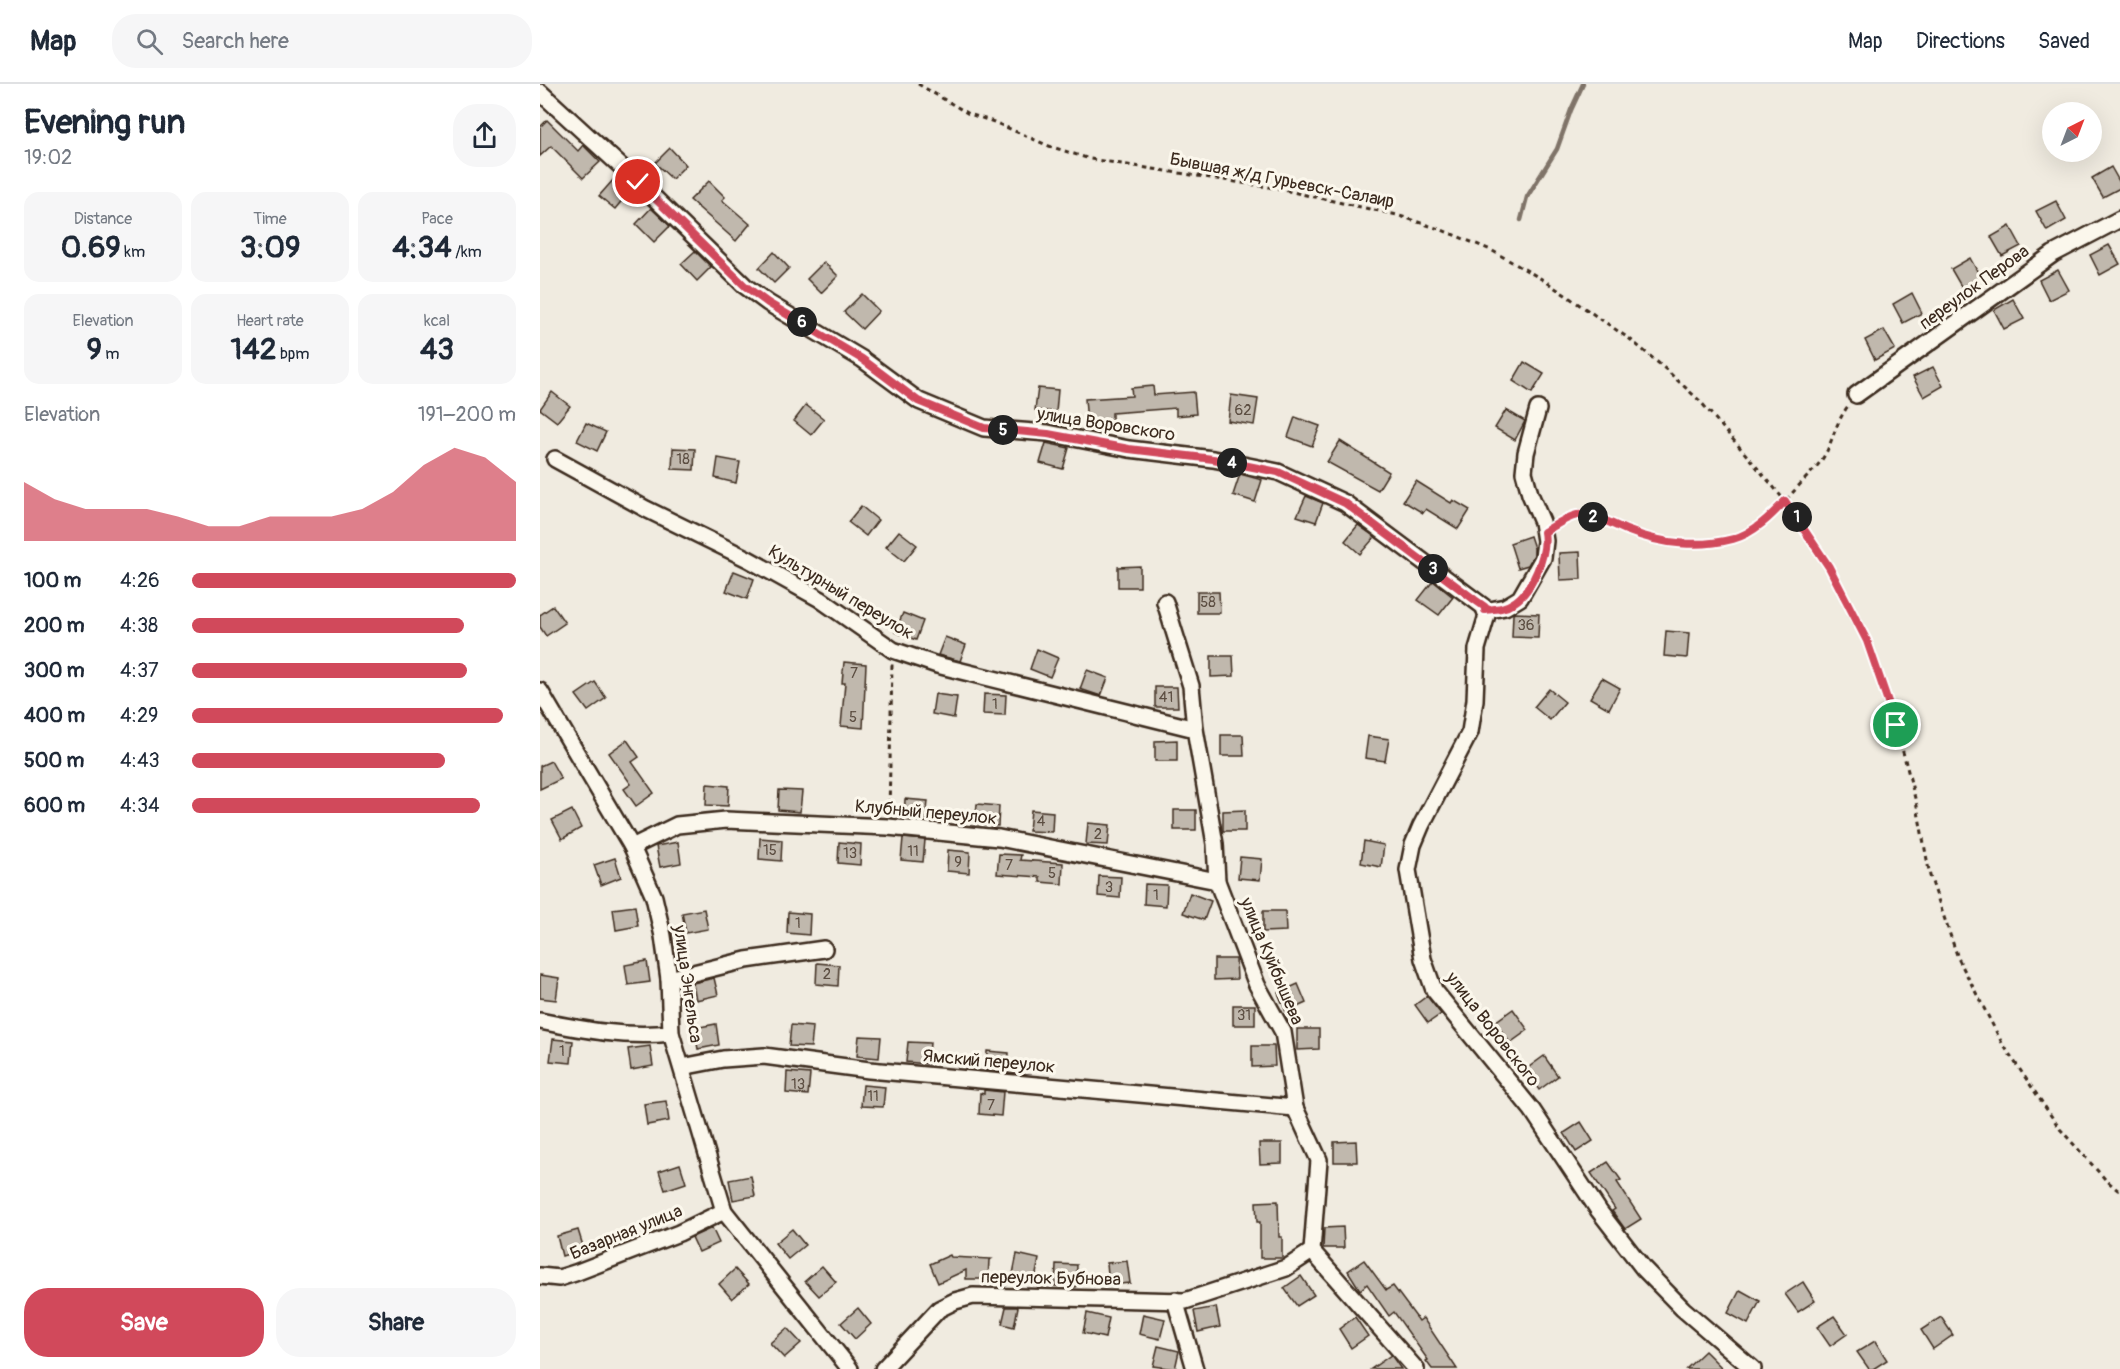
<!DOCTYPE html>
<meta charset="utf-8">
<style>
:root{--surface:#fff;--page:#f6f6f7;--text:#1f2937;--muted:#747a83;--line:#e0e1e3;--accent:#d1495b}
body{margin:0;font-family:Pangolin,sans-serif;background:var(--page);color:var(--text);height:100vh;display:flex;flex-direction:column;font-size:22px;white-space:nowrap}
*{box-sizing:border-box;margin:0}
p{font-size:20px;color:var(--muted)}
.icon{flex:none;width:33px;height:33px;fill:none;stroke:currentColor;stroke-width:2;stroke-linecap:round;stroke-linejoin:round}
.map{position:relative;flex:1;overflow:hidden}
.sheet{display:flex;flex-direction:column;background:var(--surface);width:540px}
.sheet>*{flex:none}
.needle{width:39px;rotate:42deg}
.controls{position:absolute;left:1502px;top:18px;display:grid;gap:12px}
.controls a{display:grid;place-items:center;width:60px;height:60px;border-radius:50%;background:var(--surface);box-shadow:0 6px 24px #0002;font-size:30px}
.pin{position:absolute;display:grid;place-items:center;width:51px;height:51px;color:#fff;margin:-26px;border:3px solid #fff;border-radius:50%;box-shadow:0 2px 6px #0007}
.km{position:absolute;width:30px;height:30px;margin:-15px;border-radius:50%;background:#222;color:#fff;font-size:16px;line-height:30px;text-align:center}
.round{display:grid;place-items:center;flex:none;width:63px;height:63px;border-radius:24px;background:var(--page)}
.head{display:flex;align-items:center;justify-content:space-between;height:102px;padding:0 24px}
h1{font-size:33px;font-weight:700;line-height:45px}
.stats{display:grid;grid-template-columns:repeat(3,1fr);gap:9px;height:102px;padding:6px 24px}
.stats div{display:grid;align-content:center;border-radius:15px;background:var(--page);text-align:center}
.stats b{font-size:30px;font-weight:700}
.stats small{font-size:16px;font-weight:400}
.stats p{font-size:16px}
.chart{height:168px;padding:12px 24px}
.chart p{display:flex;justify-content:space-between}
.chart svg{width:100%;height:108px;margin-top:6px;fill:var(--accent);opacity:.7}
.button{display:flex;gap:12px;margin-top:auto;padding:12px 24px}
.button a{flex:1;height:69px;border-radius:24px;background:var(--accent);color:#fff;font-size:24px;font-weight:700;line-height:69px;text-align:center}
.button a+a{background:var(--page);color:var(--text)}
ul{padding:0 24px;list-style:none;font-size:20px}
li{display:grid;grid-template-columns:96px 72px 1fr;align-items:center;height:45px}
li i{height:15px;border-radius:8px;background:var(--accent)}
header{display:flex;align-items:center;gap:36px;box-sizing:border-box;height:84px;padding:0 30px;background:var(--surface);border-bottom:2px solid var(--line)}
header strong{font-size:28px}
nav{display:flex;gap:33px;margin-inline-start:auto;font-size:21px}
.search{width:420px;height:54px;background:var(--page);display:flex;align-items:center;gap:15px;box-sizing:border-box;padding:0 21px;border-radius:24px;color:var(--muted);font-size:22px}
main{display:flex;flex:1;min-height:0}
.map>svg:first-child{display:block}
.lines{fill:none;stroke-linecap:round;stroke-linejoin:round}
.stream{stroke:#7f7367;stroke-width:4.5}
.building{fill:#c0b8ad;stroke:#3b2a1e;stroke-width:1.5}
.minor-casing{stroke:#3b2a1e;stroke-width:20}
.path{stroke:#3b2a1e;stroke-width:3;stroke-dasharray:4.5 4.5;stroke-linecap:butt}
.minor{stroke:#fbf7ec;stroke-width:15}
.route-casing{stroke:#fff;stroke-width:12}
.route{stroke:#d1495b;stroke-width:8}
.labels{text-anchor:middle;stroke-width:6;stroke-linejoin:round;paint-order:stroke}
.number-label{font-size:15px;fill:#5c4e42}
.street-label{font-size:18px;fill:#3b2a1e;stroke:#fbf7ec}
</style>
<header>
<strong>Map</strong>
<div class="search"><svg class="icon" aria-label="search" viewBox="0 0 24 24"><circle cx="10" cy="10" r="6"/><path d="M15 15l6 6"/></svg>Search here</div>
<nav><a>Map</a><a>Directions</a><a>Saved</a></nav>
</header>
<main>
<section class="sheet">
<div class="head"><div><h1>Evening run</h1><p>19:02</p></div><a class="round"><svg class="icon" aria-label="share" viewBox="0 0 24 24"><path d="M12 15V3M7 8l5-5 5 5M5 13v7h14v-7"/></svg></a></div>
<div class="stats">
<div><p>Distance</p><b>0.69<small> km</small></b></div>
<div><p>Time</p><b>3:09</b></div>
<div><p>Pace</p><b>4:34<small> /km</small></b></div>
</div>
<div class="stats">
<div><p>Elevation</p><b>9<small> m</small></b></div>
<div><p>Heart rate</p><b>142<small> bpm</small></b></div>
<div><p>kcal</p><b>43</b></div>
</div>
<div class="chart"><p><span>Elevation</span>191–200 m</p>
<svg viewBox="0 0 160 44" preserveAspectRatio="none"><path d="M0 44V20L10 27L20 31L30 31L40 31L50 34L60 38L70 38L80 34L90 34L100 34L110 31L120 24L130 13L140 6L150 10L160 20V44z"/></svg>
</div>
<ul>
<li><b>100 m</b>4:26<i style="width:100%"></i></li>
<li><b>200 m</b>4:38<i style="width:84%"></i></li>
<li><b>300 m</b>4:37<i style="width:85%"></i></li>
<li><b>400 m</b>4:29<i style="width:96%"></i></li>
<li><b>500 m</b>4:43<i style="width:78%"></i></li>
<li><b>600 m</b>4:34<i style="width:89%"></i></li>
</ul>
<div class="button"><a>Save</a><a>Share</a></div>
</section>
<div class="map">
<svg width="1580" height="1285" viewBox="0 0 1580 1285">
<rect width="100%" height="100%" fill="#f0ebe0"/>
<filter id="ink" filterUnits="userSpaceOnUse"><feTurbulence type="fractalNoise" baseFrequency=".0167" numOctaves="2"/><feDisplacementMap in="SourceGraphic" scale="12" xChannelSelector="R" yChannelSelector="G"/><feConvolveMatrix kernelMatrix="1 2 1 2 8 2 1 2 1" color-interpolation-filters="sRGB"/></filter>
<g filter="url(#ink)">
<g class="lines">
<path class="stream" d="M981 136 987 113 1017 65 1031 26 1043 0"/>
</g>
<g class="building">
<path d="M7 36 38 67 43 61 60 78 43 94 11 62 0 72V43Z"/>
<path d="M130 64 146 81 132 95 115 79Z"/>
<path d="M1571 83 1580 99V104L1563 113 1552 94Z"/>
<path d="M74 95 89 108 75 125 59 112Z"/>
<path d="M169 97 185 113 182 116 210 140 196 157 150 116Z"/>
<path d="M1516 117 1526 136 1507 147 1496 127Z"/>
<path d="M111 124 130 142 114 158 96 140Z"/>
<path d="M1470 142 1481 162 1462 172 1451 153Z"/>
<path d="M1569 161 1580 180 1560 191 1550 171Z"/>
<path d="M155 167 171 183 157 197 141 180Z"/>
<path d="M234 168 249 184 234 199 219 184Z"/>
<path d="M1430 174 1441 194 1422 204 1411 185Z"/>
<path d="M284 178 298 192 281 209 267 195Z"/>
<path d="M1518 186 1529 206 1509 216 1499 196Z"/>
<path d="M1372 209 1382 229 1363 239 1353 220Z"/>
<path d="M322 210 339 227 322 245 304 228Z"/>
<path d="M1473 215 1484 235 1464 245 1454 226Z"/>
<path d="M1344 246 1355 265 1335 276 1325 256Z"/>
<path d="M984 278 1004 290 992 309 973 297Z"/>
<path d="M1393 283 1403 302 1384 313 1373 293Z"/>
<path d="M613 302 614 311 654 308 656 330 636 332V324L572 329V336L547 338 545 315 592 312 591 304Z"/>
<path d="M498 304 518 306 516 328 495 326Z"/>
<path d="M12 308 30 322 17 338 0 325Z"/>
<path d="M691 311 718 315 714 341 688 337Z"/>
<path d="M266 321 284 335 271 351 254 337Z"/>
<path d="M966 326 985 337 975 356 955 344Z"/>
<path d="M755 333 780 342 772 362 748 353Z"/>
<path d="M46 339 66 348 57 367 37 357Z"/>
<path d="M800 357 849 388 838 406 787 378Z"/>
<path d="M506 359 529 364 523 385 500 379Z"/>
<path d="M133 364 155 365 154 386 132 385Z"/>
<path d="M178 374 200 378 196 399 175 394Z"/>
<path d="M700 390 722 396 715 418 693 411Z"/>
<path d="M876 397 911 419 913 416 930 426 918 445 886 425 883 429 863 417Z"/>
<path d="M766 412 783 419 776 438 757 432Z"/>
<path d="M321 422 338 436 326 452 308 438Z"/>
<path d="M818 441 835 453 820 470 805 457Z"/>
<path d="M359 447 377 461 364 477 346 463Z"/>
<path d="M990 452 994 464V471L988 481 978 484 970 459Z"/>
<path d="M1040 468 1041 495 1020 496 1019 469Z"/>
<path d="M600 482V503H578V483Z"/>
<path d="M194 487 214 495 207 515 186 507Z"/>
<path d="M893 497 913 513 899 531 878 516Z"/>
<path d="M657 508H679L680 529H657Z"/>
<path d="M13 522 25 539 6 552 0 543V531Z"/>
<path d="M363 529 383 537 376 556 355 548Z"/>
<path d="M975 529 999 530 998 554 972 553 973 530Z"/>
<path d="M1126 547 1149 549 1147 574 1124 572Z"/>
<path d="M405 553 426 561 420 577 398 571Z"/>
<path d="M497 565 518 574 510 593 490 585Z"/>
<path d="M671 572H693L694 592 671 593Z"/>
<path d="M304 578 326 580 323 644 301 642 305 599H302Z"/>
<path d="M547 586 568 594 561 612 540 605Z"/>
<path d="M1062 594 1080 604 1069 625 1050 614Z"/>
<path d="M55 598 66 614 48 627 36 611Z"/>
<path d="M615 603H637L638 623H615Z"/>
<path d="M1009 605 1025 618 1010 636 994 623Z"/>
<path d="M395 610 417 613 414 634 392 630Z"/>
<path d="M444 610 466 611 465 631 443 630Z"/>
<path d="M681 651H703L704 672H681Z"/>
<path d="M828 652 849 655 845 677 825 674Z"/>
<path d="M87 656 99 673 92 678 114 709 96 722 84 705 91 700 69 669Z"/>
<path d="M637 656V677H615V657Z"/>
<path d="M11 677 21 695 0 705V682Z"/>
<path d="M167 700 189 702 188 722 166 721Z"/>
<path d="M239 706 262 707 260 728 238 726Z"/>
<path d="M365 715 388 717 386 737 364 735Z"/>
<path d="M437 720 459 722 458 742 435 740Z"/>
<path d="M32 726 41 744 22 755 12 736Z"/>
<path d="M491 726 513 728 512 748 489 747Z"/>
<rect x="634" y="726" width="22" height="20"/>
<path d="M705 726V747H683V727Z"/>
<path d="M548 739 570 741 568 761 546 760Z"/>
<path d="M220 754 242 756 241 777 219 775Z"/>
<path d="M363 754 385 756 383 778 361 776Z"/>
<path d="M824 757 844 761 841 783 821 779Z"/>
<path d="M138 758 141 779 120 783 116 762Z"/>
<path d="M299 758 321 760 320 781 298 779Z"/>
<path d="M408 766 430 768 429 789 407 787Z"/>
<path d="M459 770 481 771 480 776 523 779 522 800 500 798V793L457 790Z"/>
<path d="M700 773 722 775 720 796 698 794Z"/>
<path d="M75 774 81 793 61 801 54 781Z"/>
<path d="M559 792 581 793 580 814 558 812Z"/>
<path d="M605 800 627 801 626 822 604 820Z"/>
<path d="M650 809 671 817 664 836 643 829Z"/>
<path d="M95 822 98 842 76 846 73 825Z"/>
<path d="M164 825 168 845 146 849 142 829Z"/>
<path d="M723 827H745L746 847 723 848Z"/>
<path d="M248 828 270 830 269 851 247 849Z"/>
<path d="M674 875H696L697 895 674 896Z"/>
<path d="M107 877 110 898 88 901 85 881Z"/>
<path d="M277 879 299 881 298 902 276 900Z"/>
<path d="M0 891 19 894 16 916 0 914Z"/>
<path d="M174 894 178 911 156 916 153 899Z"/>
<path d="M758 900 766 919 746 928 738 909Z"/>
<path d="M887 912 901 930 888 939 875 921Z"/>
<rect x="693" y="921" width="22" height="20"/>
<path d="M973 925 988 946 970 959 955 938Z"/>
<path d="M176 940 179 961 158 965 154 944Z"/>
<path d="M251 941 273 943 271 963 249 962Z"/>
<path d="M757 945H779V965L757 966Z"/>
<path d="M319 952 341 953 339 974 317 972Z"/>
<path d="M13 955 33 957 31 979 10 977Z"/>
<path d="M368 958 390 959 388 980 366 978Z"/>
<path d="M110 962 113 982 91 986 88 965Z"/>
<path d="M712 962H734L735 982 712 983Z"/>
<path d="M447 967 469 969 468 989 446 987Z"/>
<path d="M1004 972 1018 992 999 1006 985 986Z"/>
<path d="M247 988 270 990 268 1011 246 1009Z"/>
<path d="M323 1001 345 1003 343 1023 321 1022Z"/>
<path d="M444 1006 463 1008 461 1032 439 1030 440 1009 444 1010Z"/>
<path d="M126 1017 129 1037 107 1041 104 1020Z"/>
<path d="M1041 1038 1053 1057 1036 1068 1024 1049Z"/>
<path d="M816 1057 817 1078H794V1058Z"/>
<path d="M719 1059H742V1079L720 1080Z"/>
<path d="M1068 1078 1081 1096 1077 1098 1101 1135 1085 1145 1072 1127 1075 1125 1051 1089Z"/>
<path d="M140 1080 146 1099 125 1106 119 1087Z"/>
<path d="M211 1092 215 1112 193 1116 189 1096Z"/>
<path d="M738 1117 739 1153H742V1174H720V1138H717L716 1118Z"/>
<path d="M803 1143 804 1164H783L784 1144Z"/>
<path d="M172 1144 179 1159 159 1168 152 1153Z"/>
<path d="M252 1145 265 1161 248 1175 235 1159Z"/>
<path d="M38 1146 44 1165 22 1172 17 1152Z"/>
<path d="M477 1170 499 1175 495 1195 473 1190Z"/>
<path d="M410 1171 411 1173 451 1175 449 1176 448 1195H426V1186L398 1199 390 1180Z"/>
<path d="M824 1176 846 1206 853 1202 879 1237 883 1234 917 1285H892L886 1277 888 1276 854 1228 849 1232 827 1200 820 1206 808 1187Z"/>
<path d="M587 1177 590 1199 569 1201 567 1179Z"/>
<path d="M516 1180 537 1181 536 1203 515 1202Z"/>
<path d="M282 1182 296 1198 279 1212 265 1197Z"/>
<path d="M195 1185 209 1200 192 1215 179 1200Z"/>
<path d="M761 1192 774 1211 757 1222 744 1204Z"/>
<path d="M1263 1198 1275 1217 1258 1228 1245 1210Z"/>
<path d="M1200 1206 1220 1217 1208 1240 1188 1229Z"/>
<path d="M466 1223H478L474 1243 462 1240Z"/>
<path d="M676 1223 680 1243 658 1248 654 1227Z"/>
<path d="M318 1224 331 1240 315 1255 301 1239Z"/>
<path d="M547 1229 569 1234 565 1254 543 1249Z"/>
<path d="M603 1230 625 1235 620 1255 599 1250Z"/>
<path d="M1294 1232 1307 1250 1290 1262 1277 1243Z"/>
<path d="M815 1233 828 1252 811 1264 799 1245Z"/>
<path d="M1401 1233 1413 1251 1393 1265 1381 1246Z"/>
<path d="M247 1244 261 1259 244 1274 230 1259Z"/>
<path d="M1335 1257 1347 1276 1333 1285H1329L1317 1268Z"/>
<path d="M618 1262 639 1267 635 1285 613 1282Z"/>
<path d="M1165 1267 1183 1285H1146Z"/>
<path d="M851 1271 861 1285H831Z"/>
</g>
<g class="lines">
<g class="minor-casing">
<g id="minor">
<path d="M0 8 98 98 205 202 228 219 322 275 379 317 444 344 508 349 589 365 673 375 738 388 805 419 944 523 947 531 937 565 935 616 930 648 881 742 873 761 868 786 883 875 894 906 992 1026 1059 1127 1103 1184 1143 1225 1213 1285"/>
<path d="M1316 311 1513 170 1580 135"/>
<path d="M15 375 106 425 208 475 280 515 353 566 397 581 655 645"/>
<path d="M625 518 651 602 655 645 675 760 677 797 717 901 743 948 755 1024 779 1076 772 1167 876 1285"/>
<path d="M945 527 965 523 980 514 1003 474 1005 457 1002 438 990 410 984 388 986 369 998 325"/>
<path d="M0 607 92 763 114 813 123 852 129 895 131 949 184 1127 310 1285"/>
<path d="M92 763 137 741 186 736 348 743 459 754 677 797"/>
<path d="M129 895 206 876 284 865"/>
<path d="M0 937C44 946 86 954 131 949"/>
<path d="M142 983 183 975 224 972 329 986 755 1024"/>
<path d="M0 1192 19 1194 35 1189 139 1149 184 1127"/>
<path d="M635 1216 655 1285"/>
<path d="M343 1285 399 1225 415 1217 433 1212 645 1217 746 1184 772 1167"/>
</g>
</g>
<g class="path">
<path d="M378 0 429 30 454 38 509 62 550 75 734 104 857 131 902 146 951 166 1005 197 1091 256 1122 282 1160 317 1232 401 1256 431 1289 483 1327 557 1356 641 1377 722 1390 792 1418 874 1462 959 1520 1045 1565 1095 1580 1108"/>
<path d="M1016 442C1022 438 1029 433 1036 431 1056 428 1074 442 1092 449 1134 464 1190 467 1227 436 1237 427 1246 416 1255 406 1266 393 1279 383 1287 367 1294 351 1297 337 1308 322"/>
<path d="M349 729 352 580"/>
</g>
<use href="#minor" class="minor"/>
</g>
</g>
<g class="lines" filter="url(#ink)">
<g class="route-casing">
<path id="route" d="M98 98 205 202 228 219 322 275 378 317 444 344 508 350 589 365 673 375 738 388 805 419 935 516 945 523V526C955 525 965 525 973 519 992 508 1008 469 1004 448 1013 443 1026 433 1037 431 1056 429 1072 441 1089 447 1121 460 1159 464 1193 455 1214 449 1231 432 1245 417L1289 483 1327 557 1356 641"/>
</g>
<use href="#route" class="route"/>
</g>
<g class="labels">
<g class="number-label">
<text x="703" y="331">62</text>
<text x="143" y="380">18</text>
<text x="668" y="523">58</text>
<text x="986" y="546">36</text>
<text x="314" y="594">7</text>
<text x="626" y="618">41</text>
<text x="455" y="625">1</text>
<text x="313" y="638">5</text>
<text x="501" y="742">4</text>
<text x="558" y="755">2</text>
<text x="230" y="771">15</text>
<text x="373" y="772">11</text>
<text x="310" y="774">13</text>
<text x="418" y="783">9</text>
<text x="469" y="786">7</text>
<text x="512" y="794">5</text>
<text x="569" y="808">3</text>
<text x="616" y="816">1</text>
<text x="258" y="844">1</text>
<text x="287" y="895">2</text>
<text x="704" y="936">31</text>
<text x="22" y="972">1</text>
<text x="258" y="1005">13</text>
<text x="333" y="1017">11</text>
<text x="451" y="1026">7</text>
</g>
<g class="street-label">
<text transform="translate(742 96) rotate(11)" y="6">Бывшая ж/д Гурьевск-Салаир</text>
<text transform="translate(1434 203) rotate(-36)" y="6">переулок Перова</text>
<text transform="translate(566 340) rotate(9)" y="6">улица Воровского</text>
<text transform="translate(301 508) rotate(31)" y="6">Культурный переулок</text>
<text transform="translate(386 728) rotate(5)" y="6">Клубный переулок</text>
<text transform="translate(732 877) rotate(67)" y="6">улица Куйбышева</text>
<text transform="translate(148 900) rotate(82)" y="6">улица Энгельса</text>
<text transform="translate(953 945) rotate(52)" y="6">улица Воровского</text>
<text transform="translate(449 977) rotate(5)" y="6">Ямский переулок</text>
<text transform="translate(86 1148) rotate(-22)" y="6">Базарная улица</text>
<text transform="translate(511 1194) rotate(1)" y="6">переулок Бубнова</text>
</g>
</g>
</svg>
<div class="controls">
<a><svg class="needle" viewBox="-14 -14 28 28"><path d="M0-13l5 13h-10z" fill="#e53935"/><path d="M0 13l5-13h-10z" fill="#747a83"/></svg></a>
</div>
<div class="pin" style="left:1356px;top:641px;background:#1e9e55"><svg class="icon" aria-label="arrive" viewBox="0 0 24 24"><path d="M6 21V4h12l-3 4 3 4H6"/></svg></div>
<div class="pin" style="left:98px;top:98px;background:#d93025"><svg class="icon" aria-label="check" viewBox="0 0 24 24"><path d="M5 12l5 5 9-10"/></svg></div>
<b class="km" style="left:1257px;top:433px">1</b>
<b class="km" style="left:1053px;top:433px">2</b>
<b class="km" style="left:893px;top:485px">3</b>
<b class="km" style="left:692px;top:379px">4</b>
<b class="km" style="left:463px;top:346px">5</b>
<b class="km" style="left:262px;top:238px">6</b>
</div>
</main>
